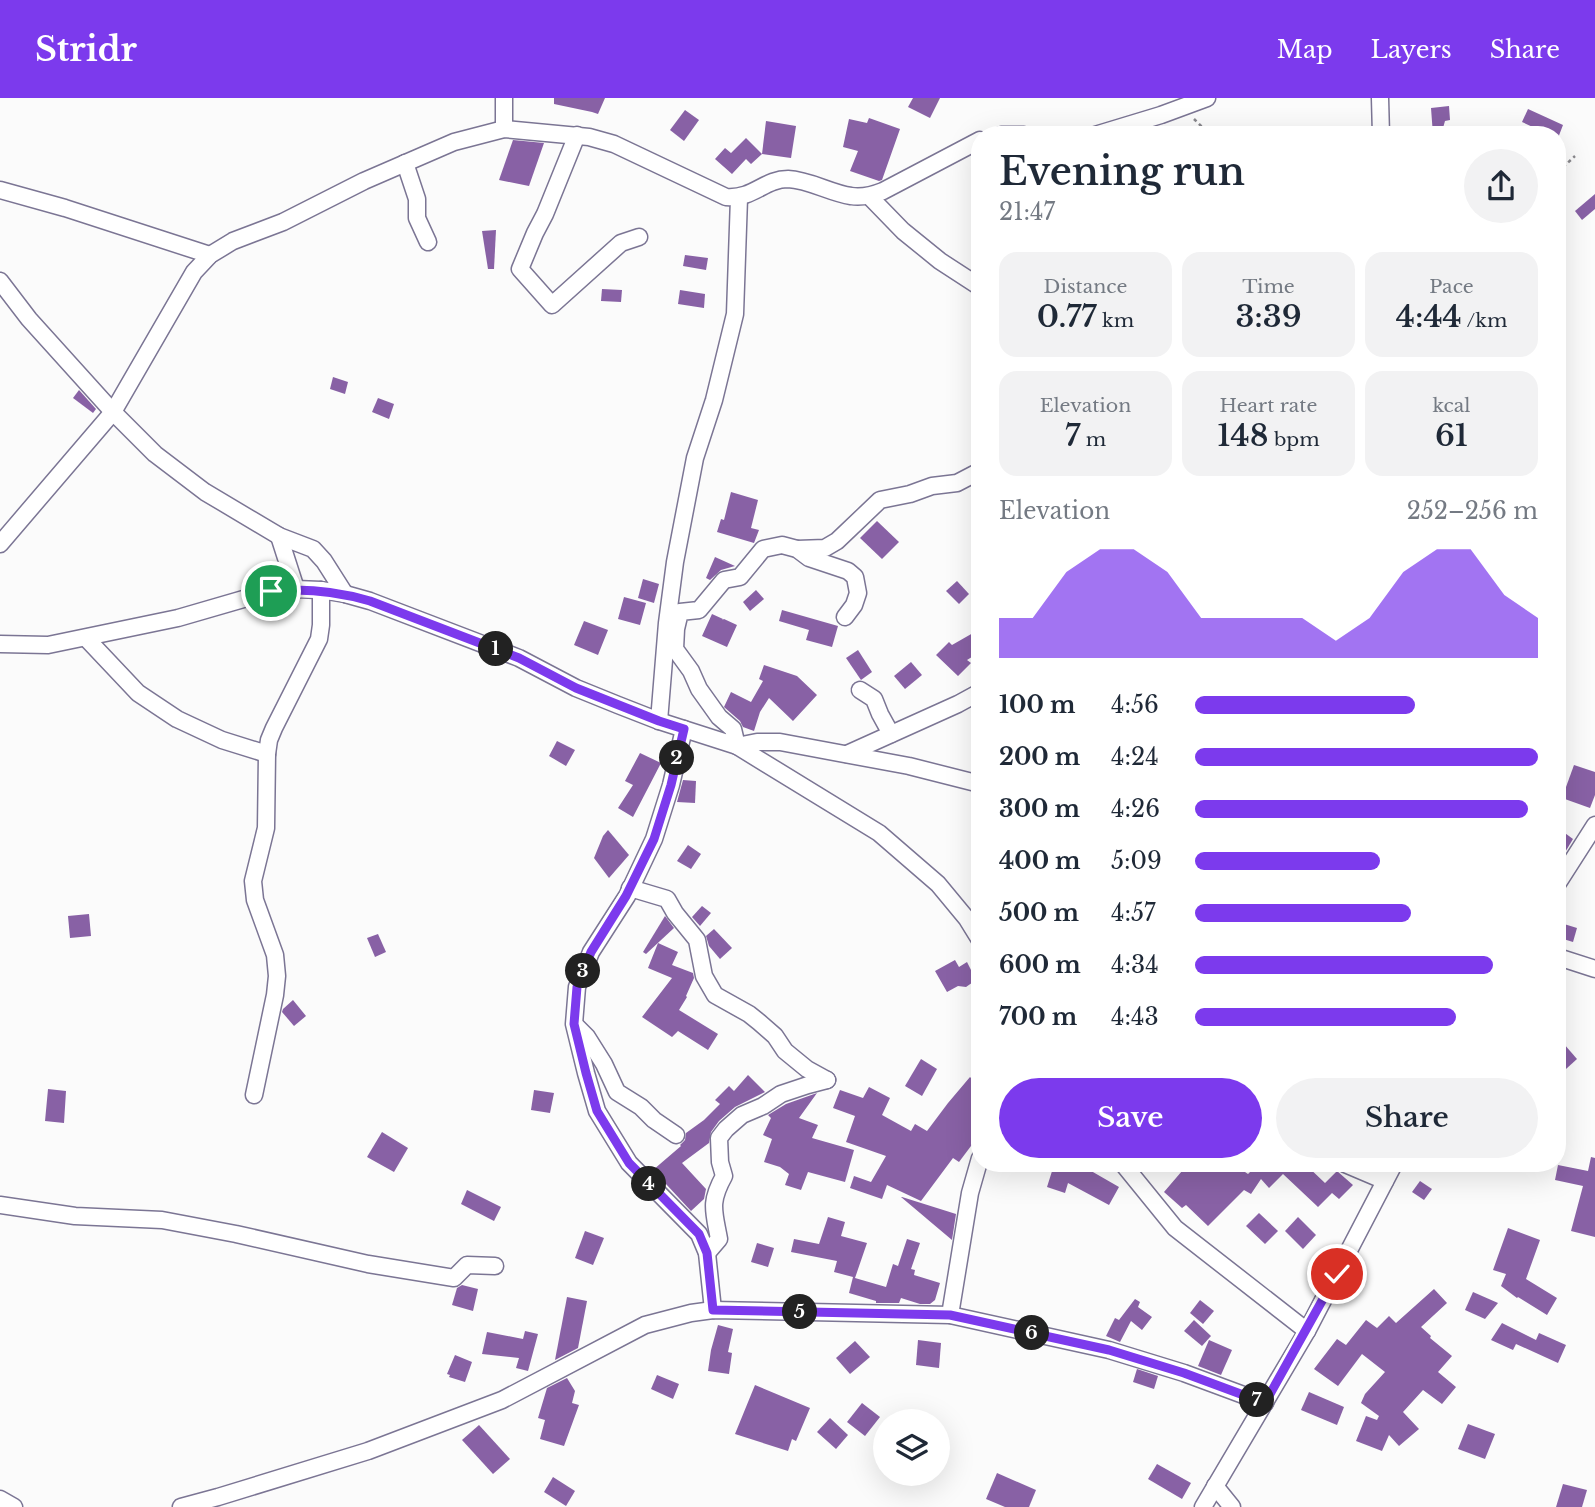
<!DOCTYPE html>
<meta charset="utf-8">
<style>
:root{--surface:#fff;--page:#f2f2f3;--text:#1f2937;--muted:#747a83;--accent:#7c3aed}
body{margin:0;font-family:"Libre Baskerville",serif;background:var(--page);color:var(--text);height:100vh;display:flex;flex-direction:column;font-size:26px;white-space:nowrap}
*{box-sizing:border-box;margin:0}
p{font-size:23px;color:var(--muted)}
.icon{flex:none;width:38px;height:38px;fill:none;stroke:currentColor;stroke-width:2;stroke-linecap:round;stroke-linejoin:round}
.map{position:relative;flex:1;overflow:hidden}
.details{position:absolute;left:971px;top:28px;width:595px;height:1046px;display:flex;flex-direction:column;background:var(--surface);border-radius:28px;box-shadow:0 7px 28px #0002}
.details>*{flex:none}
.fabs{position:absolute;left:873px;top:1311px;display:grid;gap:14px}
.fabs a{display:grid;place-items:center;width:77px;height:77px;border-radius:50%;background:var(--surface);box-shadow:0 7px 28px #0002;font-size:35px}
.pin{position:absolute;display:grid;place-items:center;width:60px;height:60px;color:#fff;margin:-30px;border:4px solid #fff;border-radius:50%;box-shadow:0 2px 7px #0007}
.km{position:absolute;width:35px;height:35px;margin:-18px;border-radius:50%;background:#222;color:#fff;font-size:19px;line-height:35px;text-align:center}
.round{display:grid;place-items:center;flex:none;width:74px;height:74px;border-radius:37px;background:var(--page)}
.overview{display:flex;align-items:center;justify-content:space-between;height:119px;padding:0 28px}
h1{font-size:38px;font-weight:600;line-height:52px}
.metrics{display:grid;grid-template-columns:repeat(3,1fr);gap:10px;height:119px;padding:7px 28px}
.metrics div{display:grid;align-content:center;border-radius:18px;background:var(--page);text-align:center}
.metrics b{font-size:30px;font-weight:600}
.metrics small{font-size:19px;font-weight:400}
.metrics p{font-size:19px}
.chart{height:196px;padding:14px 28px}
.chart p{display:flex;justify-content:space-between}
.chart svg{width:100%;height:126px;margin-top:7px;fill:var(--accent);opacity:.7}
.cta{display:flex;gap:14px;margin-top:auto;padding:14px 28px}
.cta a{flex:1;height:80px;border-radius:42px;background:var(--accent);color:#fff;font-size:28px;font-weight:600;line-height:80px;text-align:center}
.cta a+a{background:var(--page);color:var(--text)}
ul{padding:0 28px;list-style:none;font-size:23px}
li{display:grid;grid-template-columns:112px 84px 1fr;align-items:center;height:52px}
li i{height:18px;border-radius:9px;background:var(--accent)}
header{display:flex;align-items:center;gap:42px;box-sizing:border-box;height:98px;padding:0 35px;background:var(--accent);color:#fff}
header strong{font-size:33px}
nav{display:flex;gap:38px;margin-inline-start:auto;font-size:24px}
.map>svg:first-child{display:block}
.building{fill:#8861a5}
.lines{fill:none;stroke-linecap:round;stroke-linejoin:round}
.street-casing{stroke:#7b7594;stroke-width:19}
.path{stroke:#89888d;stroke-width:2.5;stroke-dasharray:3.5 3.5;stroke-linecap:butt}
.street{stroke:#fff;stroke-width:16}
.route-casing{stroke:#fff;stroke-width:14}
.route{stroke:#7c3aed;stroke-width:9}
</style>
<header>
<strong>Stridr</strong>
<nav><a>Map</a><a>Layers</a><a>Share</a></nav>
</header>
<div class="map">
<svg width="1595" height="1409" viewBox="0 0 1595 1409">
<rect width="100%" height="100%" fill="#fbfbfb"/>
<g class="building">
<path d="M554 0H605L598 16 592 14 554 6Z"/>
<path d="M913 0H940L930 20 908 9Z"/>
<path d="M1449 8 1450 22 1445 23 1441 37H1433L1431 10Z"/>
<path d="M1528 11 1563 27 1558 40V37H1550L1522 24Z"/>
<path d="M685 12 699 22 684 43 670 32Z"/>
<path d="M869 20 900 31 882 82 879 83 850 73 858 53 843 49 849 21 867 25Z"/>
<path d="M766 23 796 28 791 60 762 56Z"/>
<path d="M746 40 762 56 751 66 746 61 732 76 715 61 725 50 731 55Z"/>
<path d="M513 42 544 45 529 88 499 82Z"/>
<path d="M1595 96V111L1582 122 1575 113Z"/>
<path d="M496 132 494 171H488L482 133Z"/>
<path d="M685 157 708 160 706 172 683 168Z"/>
<path d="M602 191 622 192 621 204 601 203Z"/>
<path d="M680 192 705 196 704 210 678 206Z"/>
<path d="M333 279 348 284 345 296 330 291Z"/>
<path d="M79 292 96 311 93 315 73 300Z"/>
<path d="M378 300 394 306 389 321 372 314Z"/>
<path d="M731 394 758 402 751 430 759 432 754 445 717 434 721 421 724 422Z"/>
<path d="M877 423 899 444 882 461 860 440Z"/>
<path d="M715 459 735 468 721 472 710 482 706 480Z"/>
<path d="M643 481 659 486 654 505 638 500Z"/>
<path d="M957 483 969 496 959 506 946 493Z"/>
<path d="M756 492 764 501 750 513 743 504Z"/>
<path d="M624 499 646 505 640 527 618 521Z"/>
<path d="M782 512 838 528 832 549 806 542 809 532 779 523Z"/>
<path d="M712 516 723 521 722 522 724 521 737 527 727 549 702 538Z"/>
<path d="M584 523 608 532 598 557 574 547Z"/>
<path d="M980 531V554L967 562 971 565 958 578 936 557 949 544 952 547Z"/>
<path d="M858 552 872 574 861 582 846 560Z"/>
<path d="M911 564 922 577 905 591 894 578Z"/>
<path d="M764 567 797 578 817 597 793 623 769 600 760 614 754 633 743 629 740 623 724 609 731 594 751 604 763 583 759 581Z"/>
<path d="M557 643 575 652 566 668 549 658Z"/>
<path d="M640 655 661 665 633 719 618 710 633 687 625 683Z"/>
<path d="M1574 667 1595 674V697L1590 710 1562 700Z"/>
<path d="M683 682 696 683 695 705 677 704Z"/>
<path d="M1558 730 1573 741 1558 766Z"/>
<path d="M608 732 629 757 609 780 594 760 603 738Z"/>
<path d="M688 747 701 756 691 771 677 763Z"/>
<path d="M702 808 711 815 700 828 692 819Z"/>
<path d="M89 816 91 838 70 840 68 818Z"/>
<path d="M665 818 674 830 646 856 643 854Z"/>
<path d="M1564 826 1577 830 1573 844 1560 840Z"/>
<path d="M714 831 732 850 720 861 709 848 706 838Z"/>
<path d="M378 836 386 854 375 859 367 840Z"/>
<path d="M658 845 678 854 672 867 693 875 694 880 686 898 687 899 679 912 718 936 708 952 678 933 672 939 642 919 672 880 648 870Z"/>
<path d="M955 862 959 869 967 864 976 882 966 889 958 888 947 894 935 873Z"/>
<path d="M293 902 306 918 294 928 282 914 283 911Z"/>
<path d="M1564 946 1577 961 1566 971 1558 962V952Z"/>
<path d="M921 961 937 971 922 998 905 988Z"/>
<path d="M980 971V1031L977 1040 959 1064 953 1060 921 1103 887 1087 882 1101 850 1090 854 1078 871 1084 886 1058 846 1044 855 1018 833 1010 840 992 863 1000 869 989 890 1000 882 1017 911 1033 915 1026 927 1033 948 1005 970 979 972 981Z"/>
<path d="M748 977 765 994 735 1009 719 1023 711 1034 709 1045 682 1065 706 1091 704 1101 691 1113 653 1072 681 1048 680 1047 685 1042 686 1035 704 1022 720 1006 715 1002 729 988 734 993Z"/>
<path d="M48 991 66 993 64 1025 45 1023Z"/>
<path d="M534 992 554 995 550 1015 531 1012Z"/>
<path d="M817 995 799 1020 818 1027 812 1040 854 1052 845 1084 808 1074 801 1092 785 1087 789 1076 780 1069 764 1064 772 1041 763 1037 771 1020 768 1017 786 1006Z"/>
<path d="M382 1034 408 1050 394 1074 367 1059Z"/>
<path d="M1591 1059 1595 1060V1139L1571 1133 1583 1088 1555 1082 1558 1067 1588 1073Z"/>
<path d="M1071 1066H1079L1119 1089 1109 1107 1068 1085 1065 1095 1047 1089 1053 1070 1066 1074Z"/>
<path d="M1188 1066H1233L1248 1076 1258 1066H1305L1325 1085 1337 1073 1353 1087 1339 1101 1332 1095 1318 1109 1283 1076 1269 1090 1261 1081 1251 1096 1244 1092 1208 1128 1186 1107 1182 1110 1164 1094Z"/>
<path d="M1420 1083 1432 1091 1424 1102 1412 1094Z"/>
<path d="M467 1092 501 1109 494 1123 461 1106Z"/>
<path d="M902 1099 956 1116 952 1142 901 1099Z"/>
<path d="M1259 1115 1278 1133 1265 1146 1246 1128Z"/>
<path d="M828 1119 845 1124 841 1138 867 1145 855 1180 886 1189 893 1166 898 1168 907 1141 920 1145 911 1171 915 1172 914 1177 940 1185 935 1202 930 1206H920L901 1200 899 1205H876V1203L849 1195 853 1179 834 1174 837 1163 791 1154 794 1141 819 1146Z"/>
<path d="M1298 1119 1316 1137 1303 1151 1285 1133Z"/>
<path d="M1508 1130 1540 1142 1526 1181 1557 1200 1547 1217 1518 1199 1517 1200 1501 1188 1506 1176 1493 1172Z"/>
<path d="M585 1133 604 1140 593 1167 575 1160Z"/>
<path d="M757 1145 774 1150 768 1169 751 1164Z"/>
<path d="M462 1187 478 1191 473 1213 452 1207 457 1190Z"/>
<path d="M1434 1191 1447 1205 1421 1229 1431 1238 1430 1240 1452 1258 1438 1274 1456 1289 1442 1306 1423 1292 1403 1314 1419 1331 1399 1348 1389 1337 1382 1353 1356 1343 1366 1318 1377 1322 1379 1318 1361 1305 1365 1296 1385 1274 1362 1256 1338 1288 1314 1271 1337 1241 1346 1247 1366 1222 1377 1230 1389 1218 1396 1225Z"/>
<path d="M1473 1194 1498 1205 1485 1221 1465 1212Z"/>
<path d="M567 1199 587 1203 578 1250 555 1262Z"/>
<path d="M1135 1201 1140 1204 1138 1209 1152 1219 1142 1232 1131 1223 1120 1244 1106 1238 1115 1220 1119 1222Z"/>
<path d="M1200 1202 1214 1213 1203 1226 1190 1215Z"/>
<path d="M1194 1222 1211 1238 1202 1248 1184 1233Z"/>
<path d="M1502 1225 1536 1242 1539 1235 1566 1247 1558 1265 1516 1246 1513 1252 1491 1242Z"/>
<path d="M718 1227 733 1231 728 1254 732 1255 729 1276 708 1273 711 1252Z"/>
<path d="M525 1233 538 1236 528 1273 516 1270 519 1260 482 1256 487 1234 523 1241Z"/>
<path d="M918 1242 941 1245 939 1270 916 1267Z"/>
<path d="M1209 1242 1232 1252 1221 1277 1198 1268Z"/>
<path d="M855 1243 870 1259 850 1276 836 1260Z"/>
<path d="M455 1257 472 1264 465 1284 449 1279 450 1277 447 1276Z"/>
<path d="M1137 1271 1158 1278 1154 1291 1133 1284Z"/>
<path d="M657 1277 679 1286 673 1301 651 1291Z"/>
<path d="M567 1280 575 1293 572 1305 579 1307 564 1348 540 1341 545 1322 538 1320 547 1290Z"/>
<path d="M755 1287 810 1310 796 1343 792 1341 788 1353 735 1336Z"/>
<path d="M1309 1294 1344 1309 1337 1327 1301 1312Z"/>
<path d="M862 1305 880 1319 865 1338 847 1324Z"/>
<path d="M830 1320 848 1337 836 1351 817 1334Z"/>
<path d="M1468 1326 1495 1336 1485 1361 1458 1351Z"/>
<path d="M479 1327 510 1361 493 1376 462 1342Z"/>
<path d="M1157 1366 1191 1385 1182 1401 1148 1381Z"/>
<path d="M997 1375 1036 1392 1029 1409H1005L986 1401Z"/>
<path d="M553 1379 575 1393 566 1408 544 1394Z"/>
<path d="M1563 1386 1587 1392 1582 1409H1556Z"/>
</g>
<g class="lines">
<g class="street-casing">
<g id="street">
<path d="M504 0V31"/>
<path d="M1380 0 1381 37"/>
<path d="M577 37 545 116 535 135 520 171 552 207 621 145 639 139"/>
<path d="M1001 37H1024"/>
<path d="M1095 37 1161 17 1207 0"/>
<path d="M405 65 417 101V120L428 144"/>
<path d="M0 92 65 110 210 157"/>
<path d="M869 98 903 133 940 163 980 189"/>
<path d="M0 183 29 221 113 314 155 356 205 394 279 438 313 451 324 463 345 496"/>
<path d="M279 438 296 491"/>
<path d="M0 446 113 314 194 174 210 157 233 143 283 124 364 83 454 44 504 31 589 39 614 46 726 99C754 101 764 81 788 81 810 82 830 95 851 98 863 100 873 97 883 93L980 42"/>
<path d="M797 451 825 450 837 443 880 402 910 396 932 388 957 385 980 373"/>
<path d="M845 519 854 507 858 495 855 479 848 473 809 460 797 451 782 447 763 451 740 479 724 482 699 512 680 514 676 531 675 551 691 573 699 591 719 619 733 631 737 648 757 644H780L909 668 980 686"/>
<path d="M86 540 138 595 177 621 222 642 267 656"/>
<path d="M0 546 48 547 178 520 271 493 296 491 321 492 345 496 370 503 519 560 576 590 618 607 659 623 737 648 879 735 938 786 967 821 980 842"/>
<path d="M860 592 874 601 880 616 891 636"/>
<path d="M659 623 667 525 675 464 695 360 714 302 735 216 739 100"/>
<path d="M684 631 671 687 654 741 627 798 591 854 577 889 574 926 586 975 597 1013 629 1065 699 1136 707 1155 713 1212"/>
<path d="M847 656 958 606 980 594"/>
<path d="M1558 785 1595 727"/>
<path d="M630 790 667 801 675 815 697 842 704 878 715 897 749 916 759 924 775 938 785 953 807 971 827 982"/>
<path d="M1558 859 1595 871"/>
<path d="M576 928 587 939 604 966 617 994 641 1009 654 1022 676 1037"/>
<path d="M254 997 275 897 277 878 275 857 255 802 253 783 266 730 267 656 269 642 274 630 319 541 321 527V492"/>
<path d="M1123 1066 1175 1130 1307 1233"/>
<path d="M1345 1066 1385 1083"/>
<path d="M0 1107 75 1118 162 1122 236 1136 368 1166 454 1180 467 1167 495 1168"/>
<path d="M707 1155 719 1141C714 1113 709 1105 724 1078L720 1064 719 1040 726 1031 742 1017 763 1008 781 996 808 987 827 982"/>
<path d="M950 1217 970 1095 980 1060"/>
<path d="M1215 1388 1232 1409"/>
<path d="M0 1401 14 1409"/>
<path d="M181 1409 218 1399 368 1353 502 1302 645 1227 691 1215 713 1212 950 1217 1109 1252 1184 1275 1265 1305"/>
<path d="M1203 1409 1307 1233 1394 1066"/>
</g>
</g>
<g class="path">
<path d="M1194 21 1201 28 1205 37"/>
<path d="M1558 74 1575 58"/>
</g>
<use href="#street" class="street"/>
</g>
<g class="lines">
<g class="route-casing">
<path id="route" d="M271 493C306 490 336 493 370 503L519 560 576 590 659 623 684 631 671 687 654 741 626 798 591 854 577 889 574 926 586 975 597 1013 629 1065 699 1136 707 1155 713 1212 950 1217 1109 1252 1184 1275 1265 1305 1337 1176"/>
</g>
<use href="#route" class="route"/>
</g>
</svg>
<div class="fabs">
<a><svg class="icon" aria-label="layers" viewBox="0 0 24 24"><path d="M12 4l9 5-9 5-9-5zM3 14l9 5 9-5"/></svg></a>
</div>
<div class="pin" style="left:271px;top:493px;background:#1e9e55"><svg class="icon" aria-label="arrive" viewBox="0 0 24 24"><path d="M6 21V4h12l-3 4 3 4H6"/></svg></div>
<div class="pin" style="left:1337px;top:1176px;background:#d93025"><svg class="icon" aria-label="check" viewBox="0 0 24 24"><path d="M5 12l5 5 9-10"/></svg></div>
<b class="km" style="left:496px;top:551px">1</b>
<b class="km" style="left:677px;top:660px">2</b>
<b class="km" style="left:583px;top:873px">3</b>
<b class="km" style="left:649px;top:1086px">4</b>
<b class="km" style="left:800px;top:1214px">5</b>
<b class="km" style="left:1032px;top:1235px">6</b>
<b class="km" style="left:1257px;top:1302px">7</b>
<section class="details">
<div class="overview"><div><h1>Evening run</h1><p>21:47</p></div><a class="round"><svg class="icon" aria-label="share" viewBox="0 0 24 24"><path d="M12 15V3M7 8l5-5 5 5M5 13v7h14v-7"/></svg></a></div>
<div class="metrics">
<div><p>Distance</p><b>0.77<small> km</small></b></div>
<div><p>Time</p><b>3:39</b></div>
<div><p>Pace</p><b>4:44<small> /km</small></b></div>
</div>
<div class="metrics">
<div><p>Elevation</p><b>7<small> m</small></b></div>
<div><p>Heart rate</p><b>148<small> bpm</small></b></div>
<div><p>kcal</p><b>61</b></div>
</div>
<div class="chart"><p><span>Elevation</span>252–256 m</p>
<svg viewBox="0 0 160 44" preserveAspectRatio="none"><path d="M0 44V30L10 30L20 14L30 6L40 6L50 14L60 30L70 30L80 30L90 30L100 38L110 30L120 14L130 6L140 6L150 22L160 30V44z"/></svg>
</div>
<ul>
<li><b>100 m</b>4:56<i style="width:64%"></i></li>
<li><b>200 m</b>4:24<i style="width:100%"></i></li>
<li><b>300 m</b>4:26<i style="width:97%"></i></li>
<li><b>400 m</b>5:09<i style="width:54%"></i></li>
<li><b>500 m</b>4:57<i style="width:63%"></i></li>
<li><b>600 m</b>4:34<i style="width:87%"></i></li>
<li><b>700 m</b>4:43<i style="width:76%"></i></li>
</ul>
<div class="cta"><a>Save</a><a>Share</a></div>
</section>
</div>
